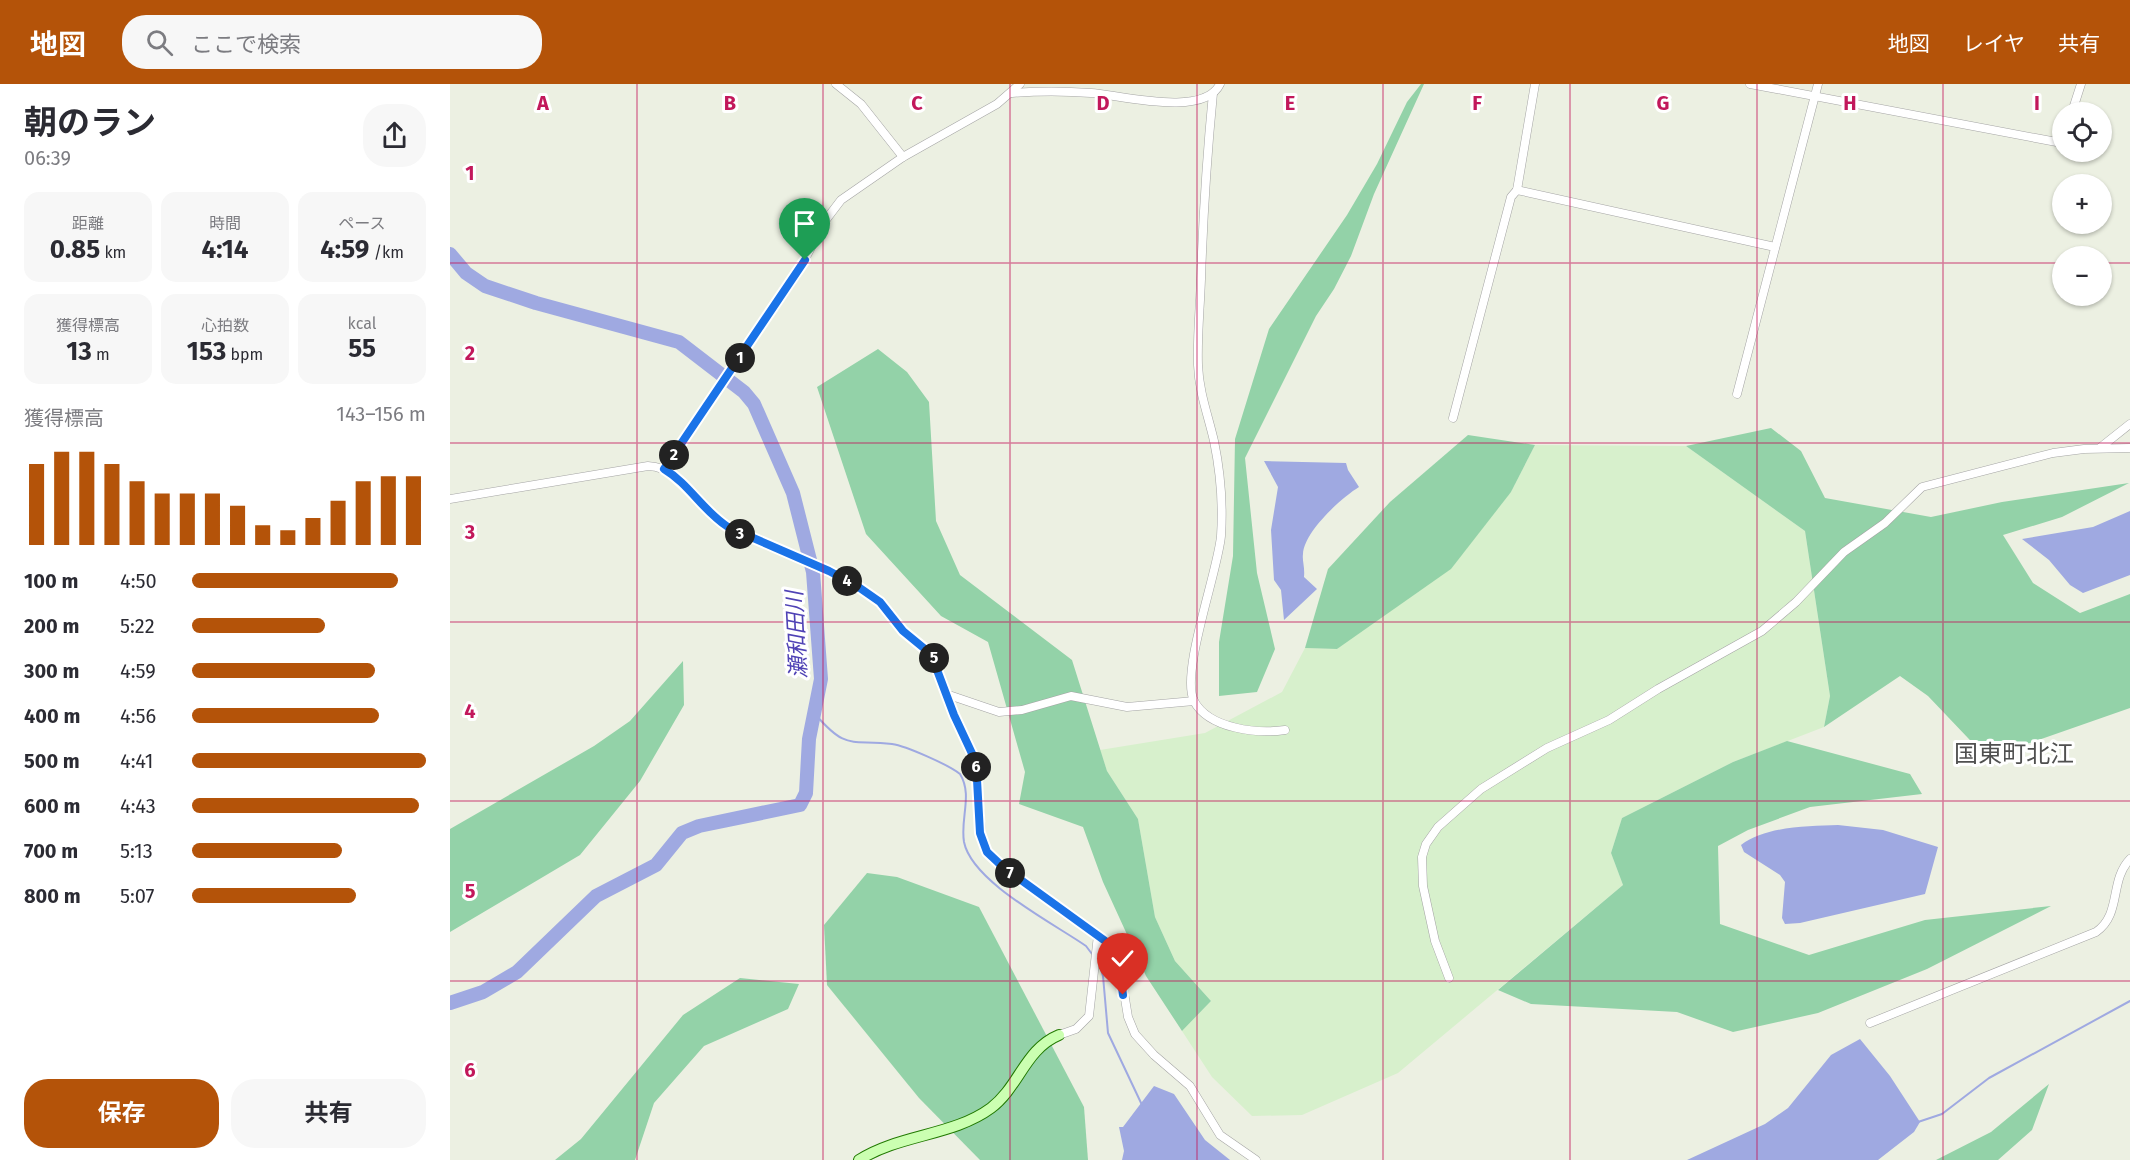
<!DOCTYPE html>
<html lang="ja">
<meta charset="utf-8">
<style>
:root{--surface:#fff;--page:#f7f7f7;--text:#2b2b33;--muted:#7c7c81;--accent:#b45309}
body{margin:0;font-family:"Fira Sans","Noto Sans JP",sans-serif;background:var(--page);color:var(--text);height:100vh;display:flex;flex-direction:column;font-size:22px;white-space:nowrap}
*{box-sizing:border-box;margin:0}
p{font-size:20px;color:var(--muted)}
.icon{flex:none;width:33px;height:33px;fill:none;stroke:currentColor;stroke-width:2;stroke-linecap:round;stroke-linejoin:round}
.map{position:relative;flex:1;overflow:hidden}
.drawer{display:flex;flex-direction:column;background:var(--surface);width:450px}
.drawer>*{flex:none}
.buttons{position:absolute;left:1602px;top:18px;display:grid;gap:12px}
.buttons a{display:grid;place-items:center;width:60px;height:60px;border-radius:50%;background:var(--surface);box-shadow:0 2px 4px #0004;font-size:30px}
.pin{position:absolute;display:grid;place-items:center;width:51px;height:51px;color:#fff;margin:-62px -26px;border-radius:50% 50% 50% 0;rotate:-45deg;box-shadow:0 0 6px #0007}
.pin .icon{rotate:45deg}
.km{position:absolute;width:30px;height:30px;margin:-15px;border-radius:50%;background:#222;color:#fff;font-size:16px;line-height:30px;text-align:center}
.round{display:grid;place-items:center;flex:none;width:63px;height:63px;border-radius:24px;background:var(--page)}
.summary{display:flex;align-items:center;justify-content:space-between;height:102px;padding:0 24px}
h1{font-size:33px;font-weight:700;line-height:45px}
.stats{display:grid;grid-template-columns:repeat(3,1fr);gap:9px;height:102px;padding:6px 24px}
.stats div{display:grid;align-content:center;border-radius:15px;background:var(--page);text-align:center}
.stats b{font-size:26px;font-weight:700}
.stats small{font-size:16px;font-weight:400}
.stats p{font-size:16px}
.chart{height:168px;padding:12px 24px}
.chart p{display:flex;justify-content:space-between}
.chart svg{width:100%;height:108px;margin-top:6px;stroke:var(--accent);stroke-width:6}
.button{display:flex;gap:12px;margin-top:auto;padding:12px 24px}
.button a{flex:1;height:69px;border-radius:24px;background:var(--accent);color:#fff;font-size:24px;font-weight:700;line-height:69px;text-align:center}
.button a+a{background:var(--page);color:var(--text)}
ul{padding:0 24px;list-style:none;font-size:20px}
li{display:grid;grid-template-columns:96px 72px 1fr;align-items:center;height:45px}
li i{height:15px;border-radius:8px;background:var(--accent)}
header{display:flex;align-items:center;gap:36px;box-sizing:border-box;height:84px;padding:0 30px;background:var(--accent);color:#fff}
header strong{font-size:28px}
nav{display:flex;gap:33px;margin-inline-start:auto;font-size:21px}
.search{width:420px;height:54px;background:var(--page);display:flex;align-items:center;gap:15px;box-sizing:border-box;padding:0 21px;border-radius:24px;color:var(--muted);font-size:22px}
main{display:flex;flex:1;min-height:0}
.map>svg:first-child{display:block}
.farmland{fill:#d7f0cc}
.forest{fill:#93d2a8}
.water{fill:#9fa9e1}
.lines{fill:none;stroke-linecap:round;stroke-linejoin:round}
.stream{stroke:#9fa9e1;stroke-width:2}
.river{stroke:#9fa9e1;stroke-width:14}
.street-casing{stroke:#a4a4a4;stroke-width:9}
.secondary-casing{stroke:#217900;stroke-width:12}
.street{stroke:#fff;stroke-width:8}
.secondary{stroke:#cbffb1;stroke-width:10}
.route-casing{stroke:#fff;stroke-width:12}
.route{stroke:#1a73e8;stroke-width:8}
.grid{fill:none;stroke:#c2185b;stroke-width:1.5;stroke-opacity:0.55}
.labels{text-anchor:middle;stroke-width:6;stroke-linejoin:round;paint-order:stroke}
.water-label{font-size:22px;font-style:italic;fill:#4f42b5;stroke:#fff}
.quarter-label{font-size:24px;fill:#505050;stroke:#fff}
.grid-label{font-size:20px;text-anchor:middle;font-weight:bold;fill:#c2185b;stroke:#fff;stroke-width:6;stroke-linejoin:round;paint-order:stroke}
</style>
<header>
<strong>地図</strong>
<div class="search"><svg class="icon" aria-label="search" viewBox="0 0 24 24"><circle cx="10" cy="10" r="6"/><path d="M15 15l6 6"/></svg>ここで検索</div>
<nav><a>地図</a><a>レイヤ</a><a>共有</a></nav>
</header>
<main>
<section class="drawer">
<div class="summary"><div><h1>朝のラン</h1><p>06:39</p></div><a class="round"><svg class="icon" aria-label="share" viewBox="0 0 24 24"><path d="M12 15V3M7 8l5-5 5 5M5 13v7h14v-7"/></svg></a></div>
<div class="stats">
<div><p>距離</p><b>0.85<small> km</small></b></div>
<div><p>時間</p><b>4:14</b></div>
<div><p>ペース</p><b>4:59<small> /km</small></b></div>
</div>
<div class="stats">
<div><p>獲得標高</p><b>13<small> m</small></b></div>
<div><p>心拍数</p><b>153<small> bpm</small></b></div>
<div><p>kcal</p><b>55</b></div>
</div>
<div class="chart"><p><span>獲得標高</span>143–156 m</p>
<svg viewBox="0 0 160 44" preserveAspectRatio="none"><path d="M5 44V11M15 44V6M25 44V6M35 44V11M45 44V18M55 44V23M65 44V23M75 44V23M85 44V28M95 44V36M105 44V38M115 44V33M125 44V26M135 44V18M145 44V16M155 44V16"/></svg>
</div>
<ul>
<li><b>100 m</b>4:50<i style="width:88%"></i></li>
<li><b>200 m</b>5:22<i style="width:57%"></i></li>
<li><b>300 m</b>4:59<i style="width:78%"></i></li>
<li><b>400 m</b>4:56<i style="width:80%"></i></li>
<li><b>500 m</b>4:41<i style="width:100%"></i></li>
<li><b>600 m</b>4:43<i style="width:97%"></i></li>
<li><b>700 m</b>5:13<i style="width:64%"></i></li>
<li><b>800 m</b>5:07<i style="width:70%"></i></li>
</ul>
<div class="button"><a>保存</a><a>共有</a></div>
</section>
<div class="map">
<svg width="1680" height="1076" viewBox="0 0 1680 1076">
<rect width="100%" height="100%" fill="#ecf0e2"/>
<path class="farmland" d="M1085 361 1236 362 1355 447 1380 612 1374 643 1283 678 1172 734 1161 769 1173 801 948 989 852 1031 802 1032 762 993 732 947 761 917 725 877 705 833 688 735 657 687 650 666 755 649 832 608 855 564 887 565 1061 408Z"/>
<g class="forest">
<path d="M971 0H974L924 110 901 172 884 205 866 232 795 374 807 489 825 565 807 608 769 612V558L783 472 785 355 819 245 897 131 927 80 957 18Z"/>
<path d="M428 265 457 288 479 318 486 437 510 491 622 576 657 687 688 735 705 833 725 877 761 917 732 947 696 892 653 798 633 743 569 720 575 688 538 558 491 532 416 450 367 303Z"/>
<path d="M1321 344 1351 367 1375 414 1481 433 1552 418 1679 399 1612 433 1553 451 1583 499 1630 529 1680 510V624L1537 674 1478 612 1450 592 1374 643 1380 612 1355 447 1236 362Z"/>
<path d="M1018 351 1085 361 1061 408 1001 485 887 565 855 564 878 485 940 418Z"/>
<path d="M233 577 234 621 190 697 130 771 0 848V745L144 662 180 637Z"/>
<path d="M1337 657 1460 690 1472 710 1360 723 1298 746 1268 762 1270 840 1359 871 1475 836 1601 822 1477 885 1368 929 1283 948 1227 928 1081 920 1048 906 1173 801 1161 769 1172 734 1283 678Z"/>
<path d="M417 789 447 793 529 823 634 1023 638 1076H530L469 1014 377 901 374 841Z"/>
<path d="M290 894 349 900 338 925 254 962 204 1019 185 1076H105L131 1055 233 931Z"/>
<path d="M1599 1000 1582 1046 1548 1076H1486L1541 1048Z"/>
</g>
<g class="water">
<path d="M814 377 896 379 898 386 909 403C891 414 854 448 853 470 852 477 855 483 854 493L867 505 834 536 831 506 824 496 821 446 828 403Z"/>
<path d="M1680 427V491L1633 509 1620 501 1599 476 1572 455 1643 443Z"/>
<path d="M1388 741 1433 746 1488 763 1475 810 1350 839 1335 840 1332 834 1335 798 1330 791 1294 768 1291 761C1316 742 1358 742 1388 741Z"/>
<path d="M1410 955 1440 992 1470 1038 1464 1048 1428 1076H1237L1315 1040 1338 1024 1381 971Z"/>
<path d="M704 1002 724 1010 755 1056 780 1076H672L674 1067 669 1043H673Z"/>
</g>
<g class="lines">
<g class="stream">
<path d="M365 630C397 667 400 655 442 660 456 662 499 681 510 690 523 711 510 734 514 758 522 798 603 839 636 862L642 870"/>
<path d="M648 876 653 892 658 949 692 1021"/>
<path d="M1468 1038 1492 1030 1539 994 1680 917"/>
</g>
<path class="river" d="M0 170 16 189 35 202 86 219 229 258 294 308 304 320 343 409 363 488 371 595 359 655 356 709 350 721 249 742 232 749 206 781 146 812 67 888 33 908 0 919"/>
<g class="street-casing">
<g id="street">
<path d="M386 0 411 20 453 73"/>
<path d="M1300 0 1612 59"/>
<path d="M562 9C588 7 615 7 641 9 670 11 754 34 770 0"/>
<path d="M763 9C757 71 753 133 751 195 750 224 747 253 748 281 749 308 758 331 764 357 770 386 773 422 771 452 768 487 730 589 744 617 759 645 808 650 835 646"/>
<path d="M1622 28 1631 0"/>
<path d="M1067 106 1325 163"/>
<path d="M1287 310 1368 0"/>
<path d="M1003 334 1061 113 1067 106 1085 0"/>
<path d="M1651 363 1680 340"/>
<path d="M214 385 347 190 375 137 391 116 453 73 547 20 570 0"/>
<path d="M0 415 198 382C233 383 251 426 278 443L379 487 407 502 430 518 453 547 481 570 504 631 526 678 532 757 540 772 553 783 663 863 670 884 678 933 685 950 704 971 740 1002 770 1051 806 1076"/>
<path d="M496 610 549 628 572 626 621 612 677 623 744 617"/>
<path d="M999 894 985 857 973 802 972 773 976 760 988 743 1031 705 1097 664 1159 636 1208 605 1312 547 1346 518 1394 468 1435 439 1472 403 1603 369 1634 365 1680 364"/>
<path d="M1420 939 1646 848C1672 830 1659 797 1680 775"/>
<path d="M609 951 626 945 639 932 648 851"/>
</g>
</g>
<g class="secondary-casing">
<path id="secondary" d="M409 1076C450 1050 503 1052 541 1024 569 1003 575 965 609 951"/>
</g>
<use href="#street" class="street"/>
<use href="#secondary" class="secondary"/>
</g>
<g class="lines">
<g class="route-casing">
<path id="route" d="M355 176 214 385C239 400 253 427 278 443L379 487 407 502 430 518 453 547 481 570 504 631 526 678 530 749 537 768 553 783 658 859 668 874 673 911"/>
</g>
<use href="#route" class="route"/>
</g>
<path class="grid" d="M187 0V1076M373 0V1076M560 0V1076M747 0V1076M933 0V1076M1120 0V1076M1307 0V1076M1493 0V1076M0 179H1612M1652 179H1680M0 359H1680M0 538H1680M0 717H1680M0 897H1680"/>
<g class="labels">
<g class="water-label">
<text transform="translate(346 551) rotate(-93)" y="8">瀬和田川</text>
</g>
<g class="quarter-label">
<text x="1564" y="678">国東町北江</text>
</g>
</g>
<g class="grid-label">
<text x="93" y="26">A</text>
<text x="280" y="26">B</text>
<text x="467" y="26">C</text>
<text x="653" y="26">D</text>
<text x="840" y="26">E</text>
<text x="1027" y="26">F</text>
<text x="1213" y="26">G</text>
<text x="1400" y="26">H</text>
<text x="1587" y="26">I</text>
<text x="20" y="96">1</text>
<text x="20" y="276">2</text>
<text x="20" y="455">3</text>
<text x="20" y="634">4</text>
<text x="20" y="814">5</text>
<text x="20" y="993">6</text>
</g>
</svg>
<div class="buttons">
<a><svg class="icon" aria-label="locate" viewBox="0 0 24 24"><circle cx="12" cy="12" r="6"/><path d="M12 2v4M12 18v4M2 12h4M18 12h4"/></svg></a>
<a>+</a>
<a>−</a>
</div>
<div class="pin" style="left:355px;top:176px;background:#1e9e55"><svg class="icon" aria-label="arrive" viewBox="0 0 24 24"><path d="M6 21V4h12l-3 4 3 4H6"/></svg></div>
<div class="pin" style="left:673px;top:911px;background:#d93025"><svg class="icon" aria-label="check" viewBox="0 0 24 24"><path d="M5 12l5 5 9-10"/></svg></div>
<b class="km" style="left:290px;top:274px">1</b>
<b class="km" style="left:224px;top:371px">2</b>
<b class="km" style="left:290px;top:450px">3</b>
<b class="km" style="left:397px;top:497px">4</b>
<b class="km" style="left:484px;top:574px">5</b>
<b class="km" style="left:526px;top:683px">6</b>
<b class="km" style="left:560px;top:789px">7</b>
</div>
</main>
